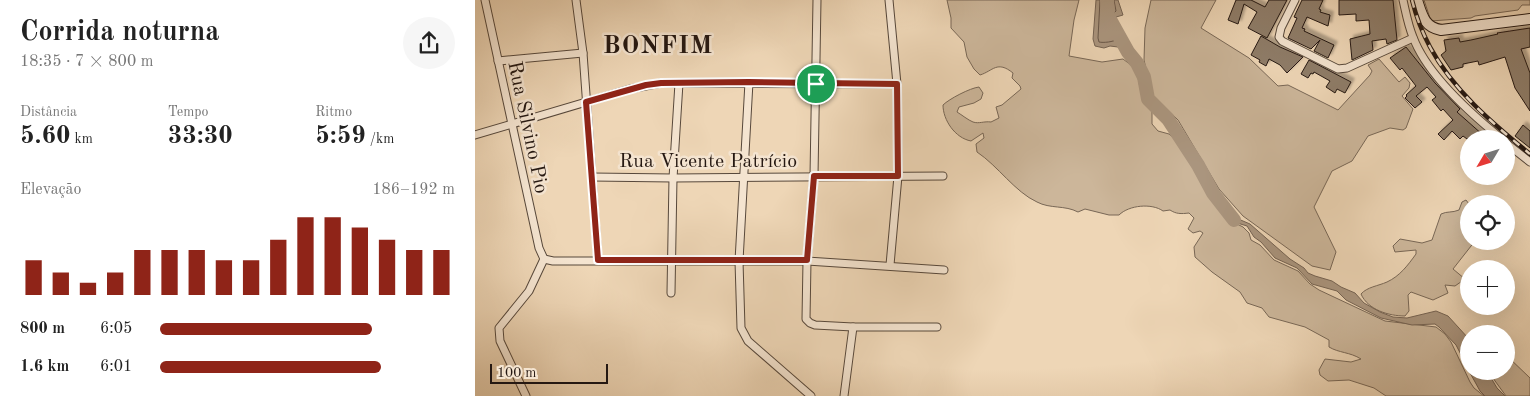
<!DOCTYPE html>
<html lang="pt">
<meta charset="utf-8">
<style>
:root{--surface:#fff;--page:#f6f6f6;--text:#222;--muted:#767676;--accent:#8f2418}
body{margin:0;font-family:"Old Standard TT",serif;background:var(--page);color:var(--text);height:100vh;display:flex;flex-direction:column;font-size:19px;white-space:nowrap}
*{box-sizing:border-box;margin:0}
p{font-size:16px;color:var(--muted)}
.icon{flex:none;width:28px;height:28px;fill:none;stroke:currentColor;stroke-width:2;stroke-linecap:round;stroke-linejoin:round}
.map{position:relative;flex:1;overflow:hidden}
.panel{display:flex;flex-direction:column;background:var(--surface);width:475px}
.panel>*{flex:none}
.needle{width:32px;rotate:232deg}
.controls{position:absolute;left:985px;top:130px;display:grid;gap:10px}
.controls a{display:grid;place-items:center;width:55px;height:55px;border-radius:50%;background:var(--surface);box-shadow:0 5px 20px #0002;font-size:25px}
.scale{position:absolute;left:15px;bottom:12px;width:118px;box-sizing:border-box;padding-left:5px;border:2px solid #251812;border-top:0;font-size:14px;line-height:18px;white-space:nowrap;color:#251812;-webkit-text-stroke:4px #f4e4d0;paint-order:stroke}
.pin{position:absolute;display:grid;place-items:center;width:42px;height:42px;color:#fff;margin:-21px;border:2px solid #fff;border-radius:50%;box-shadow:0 1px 5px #0007}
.round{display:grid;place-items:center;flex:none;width:52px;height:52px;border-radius:26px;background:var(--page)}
.overview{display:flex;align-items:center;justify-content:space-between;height:85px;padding:0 20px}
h1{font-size:28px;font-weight:700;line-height:38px}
.metrics{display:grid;grid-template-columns:repeat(3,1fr);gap:8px;height:85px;padding:5px 20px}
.metrics div{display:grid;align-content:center}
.metrics b{font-size:25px;font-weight:700}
.metrics small{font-size:14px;font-weight:400}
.metrics p{font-size:14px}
.chart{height:140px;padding:10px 20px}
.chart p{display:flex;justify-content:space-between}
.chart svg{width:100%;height:90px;margin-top:5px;stroke:var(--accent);stroke-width:6}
ul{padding:0 20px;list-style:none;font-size:16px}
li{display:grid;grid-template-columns:80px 60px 1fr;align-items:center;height:38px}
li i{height:12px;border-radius:6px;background:var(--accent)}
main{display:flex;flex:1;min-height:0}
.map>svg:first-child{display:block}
.green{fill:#ccb69a;stroke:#786756}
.water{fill:#aa957e;stroke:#756353}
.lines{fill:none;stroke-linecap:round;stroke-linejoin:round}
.shore{stroke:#685648;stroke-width:1}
.river{stroke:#aa957e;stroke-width:14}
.building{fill:#8e7b67;stroke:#251812;filter:url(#shadow)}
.minor-casing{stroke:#57483b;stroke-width:9}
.secondary-casing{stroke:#251812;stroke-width:12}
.minor{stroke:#f4e4d0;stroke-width:7}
.secondary{stroke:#f4e4d0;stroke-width:10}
.rail-casing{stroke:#251812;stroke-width:4.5}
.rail{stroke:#f4e4d0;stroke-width:2.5;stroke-dasharray:8;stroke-linecap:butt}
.route-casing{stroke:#fff;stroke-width:10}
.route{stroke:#8f2418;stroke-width:6}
.labels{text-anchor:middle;stroke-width:5;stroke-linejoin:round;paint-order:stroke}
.street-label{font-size:20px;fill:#251812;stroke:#f4e4d0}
.district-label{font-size:25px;font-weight:bold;letter-spacing:1px;fill:#251812;stroke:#f4e4d0}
</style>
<main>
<section class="panel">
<div class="overview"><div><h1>Corrida noturna</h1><p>18:35 · 7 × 800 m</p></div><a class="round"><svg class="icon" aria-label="share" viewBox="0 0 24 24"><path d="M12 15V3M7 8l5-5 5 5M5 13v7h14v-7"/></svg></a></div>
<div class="metrics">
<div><p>Distância</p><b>5.60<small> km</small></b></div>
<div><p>Tempo</p><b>33:30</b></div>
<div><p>Ritmo</p><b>5:59<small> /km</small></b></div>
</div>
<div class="chart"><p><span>Elevação</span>186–192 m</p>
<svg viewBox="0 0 160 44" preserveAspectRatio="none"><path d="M5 44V27M15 44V33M25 44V38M35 44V33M45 44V22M55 44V22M65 44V22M75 44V27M85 44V27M95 44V17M105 44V6M115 44V6M125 44V11M135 44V17M145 44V22M155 44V22"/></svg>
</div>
<ul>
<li><b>800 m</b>6:05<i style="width:72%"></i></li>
<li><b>1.6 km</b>6:01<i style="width:75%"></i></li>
</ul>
</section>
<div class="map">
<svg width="1055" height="396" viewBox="0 0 1055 396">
<defs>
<filter id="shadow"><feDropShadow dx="3.5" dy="-3.5" stdDeviation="1" flood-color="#0004"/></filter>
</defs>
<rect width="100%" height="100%" fill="#eed6b6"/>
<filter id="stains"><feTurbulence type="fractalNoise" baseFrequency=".004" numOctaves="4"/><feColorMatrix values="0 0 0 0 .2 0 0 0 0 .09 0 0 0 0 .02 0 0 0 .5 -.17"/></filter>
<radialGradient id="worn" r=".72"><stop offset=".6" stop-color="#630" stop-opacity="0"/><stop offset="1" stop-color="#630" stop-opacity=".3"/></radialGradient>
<g class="green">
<path d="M472 0H604L599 20 594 56 627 62 648 59 660 68 662 73 668 102 677 109V124L683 131 694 134 701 140 720 168 734 197 746 206 758 222 768 227 774 233 776 240 785 245 799 260 823 271 835 284 844 290 910 321 961 327 970 334 976 342 995 382 999 388 1009 396H911L899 388 874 380 853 381 845 375 844 370 850 359 876 362 886 359C875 352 864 353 854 347V340L830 327 794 317 787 308 772 303 765 292 737 272 720 257 719 247 728 233 725 231 718 233 713 229 719 218 714 213C706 214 701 214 695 210L688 211C677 203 654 205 644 215H634L610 209 603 212C590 205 575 209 562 202 540 192 523 166 502 152L501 144 509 138 508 133 496 141C480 138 468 120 468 105 474 99 495 88 504 87L508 93 506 99 499 103 484 107 482 112C487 115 493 120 498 122 504 124 509 121 516 122L524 118 521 107 527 105 546 89 545 86 537 78 538 73C522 60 518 71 505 75L499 69 492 57 489 42 476 28V18Z"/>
<path d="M676 0H741L726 28 774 58 803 86 813 85 863 110 895 75 897 71 893 65 904 59 924 82 930 77 935 83 934 88 927 96 938 109 931 128 928 130 915 128 893 136 877 161 857 171 839 207 861 252 855 270 837 266 768 216 744 189 703 120 677 94 669 60 670 28Z"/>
<path d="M949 0H1055V5H1047L1043 10 1000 16 996 18 956 21Z"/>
<path d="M991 200 994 204V241H1000L978 269 990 279 980 286 970 285 973 293 958 300 936 292 933 295 934 311 930 316C914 316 893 310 886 294 892 287 903 286 912 282 925 276 933 265 941 254V250L920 252 918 246 925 239 947 243 957 240 966 214C972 211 977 213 984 210L987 202Z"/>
<path d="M1031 355 1055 378V396H1031L1015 374 1014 371H1031Z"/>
</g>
<g class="water">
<path d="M621 0H643L648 15 641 17V30L648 38 651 48 635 46 629 48 620 46 618 39Z"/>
<path d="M748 205 761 218 775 224 815 259 829 268 833 273 840 276 857 281 866 287 880 293 889 303 905 312 918 317 932 318 961 311 973 316 994 339V370L981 345 964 327 960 324 937 325 906 318 871 300 862 291 837 284 822 268 800 258 786 242 779 237 772 226 759 222Z"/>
<path d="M994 371H1012L1022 388 1030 396H1010L1005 391Z"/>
</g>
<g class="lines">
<path class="shore" d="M625 0 623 38 624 42C628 43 639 42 642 39 636 29 630 21 641 11L639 0"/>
<path class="river" d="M632 0 633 16 653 52 662 63 669 77 673 99 693 119 723 165 738 193 759 220"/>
</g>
<g class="building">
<path d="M761 0H776L790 7 794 0H812L792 38 773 28 782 12 769 4 763 24 753 20Z"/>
<path d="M827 0H848L844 9 846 10 845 12 855 15 853 26 832 17 827 28 830 29 829 31 859 45 853 58 839 51 845 40 836 49 813 38 822 18 819 17Z"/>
<path d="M864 0H918L922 40 912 44 911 39 897 41 898 50 877 60 875 39 895 34 894 20 881 21V14L864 15Z"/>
<path d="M1055 28V47L1046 49 1055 73V111L1040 88 1030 57 1004 65 1003 61 988 64V67L976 70 966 55 971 51 969 40 984 38 985 42 996 40 1023 34 1022 33Z"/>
<path d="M786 36 805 47 828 57 812 73 805 65 794 59 791 66 784 62 785 60 776 55Z"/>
<path d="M931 47 960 83 985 109 982 112 1008 135 1004 139H992L988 136 985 139 977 131 969 140 963 134 978 120 968 109 966 111 957 100 961 97 952 87 941 96 947 102 940 108 930 98 932 96 931 95 941 86 927 68 925 70 915 58Z"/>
<path d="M834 60 876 82 870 93 862 89 860 93 851 87 855 81 839 72 838 74 836 73 833 78 826 74Z"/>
<path d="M1048 125 1055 131V148L1040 136Z"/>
</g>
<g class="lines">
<g class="minor-casing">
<g id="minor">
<path d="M10 0 64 248 69 259"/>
<path d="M101 0 108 53 123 260"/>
<path d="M342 0 339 176 332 261 331 319 335 323 340 325 378 327H462"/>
<path d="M414 0 422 84 423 176 415 265"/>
<path d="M820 0 806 28 804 37 807 41 863 69 872 68 938 38"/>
<path d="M928 0C931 13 933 25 938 37 952 75 996 114 1027 139"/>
<path d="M23 61 108 53"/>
<path d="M274 82 264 261 266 328 273 341 336 396"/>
<path d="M0 135 155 89 186 83 422 84"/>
<path d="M1031 143 1055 162"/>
<path d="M117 177 198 178 468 176"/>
<path d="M69 259 78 261H332L469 270"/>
<path d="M196 293 198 178 204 83"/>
<path d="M51 396 25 341 24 328 54 291 69 259"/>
<path d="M369 396 378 327"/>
</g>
</g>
<g class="secondary-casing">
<path id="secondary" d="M942 0C947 15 949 27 966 30L1055 19"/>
</g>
<use href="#minor" class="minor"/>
<use href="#secondary" class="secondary"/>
<g class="rail-casing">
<path id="rail" d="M937 0C941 16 947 32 955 47 978 90 1017 123 1055 154"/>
</g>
<use href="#rail" class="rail"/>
</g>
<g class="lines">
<g class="route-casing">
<path id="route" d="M274 82 422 84 423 176H339L332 260H123L111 102 171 85 186 83Z"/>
</g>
<use href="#route" class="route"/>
</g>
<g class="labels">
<g class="street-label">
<text transform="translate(54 127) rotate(78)" y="7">Rua Silvino Pio</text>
<text x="233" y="167">Rua Vicente Patrício</text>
</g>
<g class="district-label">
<text x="183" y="53">BONFIM</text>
</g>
</g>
<rect width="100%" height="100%" filter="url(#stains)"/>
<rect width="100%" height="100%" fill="url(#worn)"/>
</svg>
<div class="controls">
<a><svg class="needle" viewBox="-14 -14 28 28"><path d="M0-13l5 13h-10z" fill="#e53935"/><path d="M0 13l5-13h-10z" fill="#767676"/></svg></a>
<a><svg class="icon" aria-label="locate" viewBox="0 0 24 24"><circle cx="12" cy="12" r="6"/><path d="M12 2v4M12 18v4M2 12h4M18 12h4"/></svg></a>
<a>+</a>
<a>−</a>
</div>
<div class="scale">100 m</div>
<div class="pin" style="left:341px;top:84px;background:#1e9e55"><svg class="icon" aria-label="arrive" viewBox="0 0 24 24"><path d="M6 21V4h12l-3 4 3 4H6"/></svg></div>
</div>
</main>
